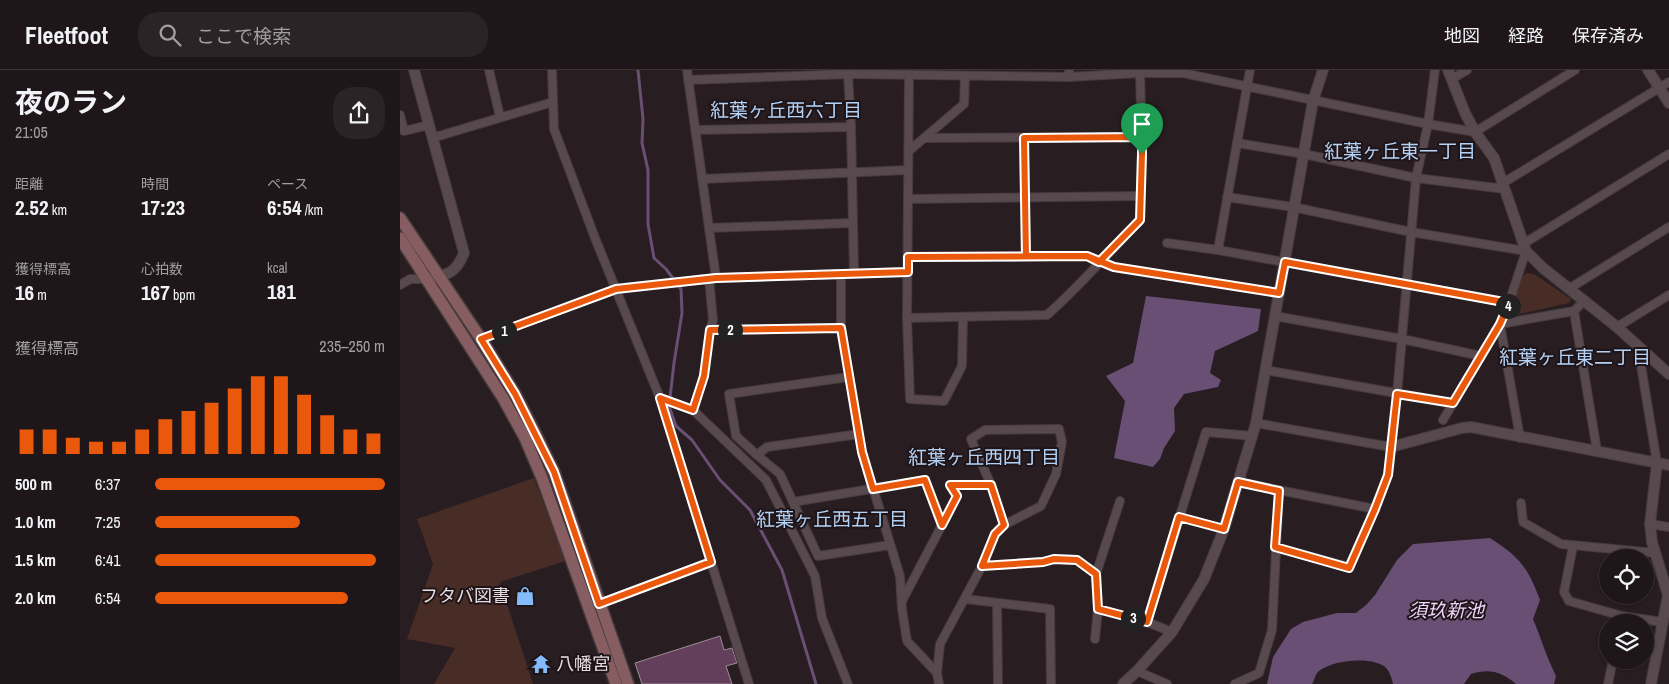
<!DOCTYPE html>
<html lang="ja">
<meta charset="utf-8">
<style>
:root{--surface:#1e1619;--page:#2b2326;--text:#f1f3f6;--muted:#a19fa2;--line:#3c3538;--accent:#ea580c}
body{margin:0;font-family:"Archivo Narrow","Noto Sans JP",sans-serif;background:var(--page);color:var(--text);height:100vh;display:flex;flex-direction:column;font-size:19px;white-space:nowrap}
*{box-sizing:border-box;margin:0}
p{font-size:16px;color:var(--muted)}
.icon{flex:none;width:28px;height:28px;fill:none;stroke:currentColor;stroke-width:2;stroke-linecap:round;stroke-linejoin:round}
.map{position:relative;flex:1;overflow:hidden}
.panel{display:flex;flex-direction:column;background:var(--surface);width:400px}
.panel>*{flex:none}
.buttons{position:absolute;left:1199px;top:479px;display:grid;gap:10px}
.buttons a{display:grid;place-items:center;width:55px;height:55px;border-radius:50%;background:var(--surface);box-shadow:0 1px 4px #0004,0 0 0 1px var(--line);font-size:25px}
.pin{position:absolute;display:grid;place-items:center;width:42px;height:42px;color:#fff;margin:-51px -21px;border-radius:50% 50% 50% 0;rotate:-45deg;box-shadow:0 0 5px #0007}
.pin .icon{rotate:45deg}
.km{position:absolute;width:25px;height:25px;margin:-12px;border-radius:50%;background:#222;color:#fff;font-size:14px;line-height:25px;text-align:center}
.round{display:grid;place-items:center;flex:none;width:52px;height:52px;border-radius:20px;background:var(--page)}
.headline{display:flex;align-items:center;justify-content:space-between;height:85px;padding:0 15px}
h1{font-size:28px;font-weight:700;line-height:38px}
.figures{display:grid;grid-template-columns:repeat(3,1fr);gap:8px;height:85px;padding:5px 15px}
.figures div{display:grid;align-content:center}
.figures b{font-size:21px;font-weight:700}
.figures small{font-size:14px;font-weight:400}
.figures p{font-size:14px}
.chart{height:140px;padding:10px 15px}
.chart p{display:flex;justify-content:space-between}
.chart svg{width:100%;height:90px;margin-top:5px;stroke:var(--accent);stroke-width:6}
ul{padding:0 15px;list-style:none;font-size:16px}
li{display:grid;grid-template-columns:80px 60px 1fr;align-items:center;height:38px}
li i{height:12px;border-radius:6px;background:var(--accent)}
header{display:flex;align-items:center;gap:30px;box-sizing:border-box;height:70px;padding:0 25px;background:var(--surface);border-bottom:1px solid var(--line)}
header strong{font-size:24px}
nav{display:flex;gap:28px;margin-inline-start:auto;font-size:18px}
.search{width:350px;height:45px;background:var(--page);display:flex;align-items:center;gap:12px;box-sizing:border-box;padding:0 18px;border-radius:20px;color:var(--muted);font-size:19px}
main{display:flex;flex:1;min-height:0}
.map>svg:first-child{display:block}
.green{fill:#472d25}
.water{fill:#684f73}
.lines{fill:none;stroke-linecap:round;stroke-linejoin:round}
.stream{stroke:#684f73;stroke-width:3}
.building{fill:#643f5b;stroke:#9a8d96}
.minor-casing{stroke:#443a3d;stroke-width:10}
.tertiary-casing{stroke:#443a3d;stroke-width:12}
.secondary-casing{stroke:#443a3d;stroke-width:14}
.minor{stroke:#57494e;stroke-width:8}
.tertiary{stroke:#57494e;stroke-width:10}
.secondary{stroke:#865e62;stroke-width:11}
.route-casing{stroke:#fff;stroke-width:10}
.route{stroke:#ea580c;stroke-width:6}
.labels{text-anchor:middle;stroke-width:4;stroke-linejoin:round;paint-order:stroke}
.poi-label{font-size:18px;fill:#e6dde0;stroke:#1f1417;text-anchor:end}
.neighbourhood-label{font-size:19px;fill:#b2d1f5;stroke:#1f1417}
.water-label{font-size:19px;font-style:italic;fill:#eed4fa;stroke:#1f1417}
</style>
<header>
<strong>Fleetfoot</strong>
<div class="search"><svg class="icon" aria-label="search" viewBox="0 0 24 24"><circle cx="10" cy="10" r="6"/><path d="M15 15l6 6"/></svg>ここで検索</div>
<nav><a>地図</a><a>経路</a><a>保存済み</a></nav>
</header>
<main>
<section class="panel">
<div class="headline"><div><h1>夜のラン</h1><p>21:05</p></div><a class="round"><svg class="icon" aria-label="share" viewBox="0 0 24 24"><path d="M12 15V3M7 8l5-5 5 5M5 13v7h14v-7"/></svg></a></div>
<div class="figures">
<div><p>距離</p><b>2.52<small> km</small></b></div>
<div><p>時間</p><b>17:23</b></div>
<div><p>ペース</p><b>6:54<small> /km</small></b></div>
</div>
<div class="figures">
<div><p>獲得標高</p><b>16<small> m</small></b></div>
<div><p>心拍数</p><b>167<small> bpm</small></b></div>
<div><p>kcal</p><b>181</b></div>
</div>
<div class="chart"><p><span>獲得標高</span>235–250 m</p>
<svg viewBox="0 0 160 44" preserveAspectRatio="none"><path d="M5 44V32M15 44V32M25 44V36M35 44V38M45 44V38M55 44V32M65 44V27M75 44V23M85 44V19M95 44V12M105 44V6M115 44V6M125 44V15M135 44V25M145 44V32M155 44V34"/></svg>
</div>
<ul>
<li><b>500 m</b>6:37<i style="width:100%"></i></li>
<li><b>1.0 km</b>7:25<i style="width:63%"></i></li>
<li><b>1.5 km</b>6:41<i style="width:96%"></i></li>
<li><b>2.0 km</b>6:54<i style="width:84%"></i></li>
</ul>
</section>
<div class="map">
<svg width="1269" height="614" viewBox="0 0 1269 614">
<rect width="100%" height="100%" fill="#281d21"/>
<g class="green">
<path d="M1127 203 1134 204 1171 229 1169 233 1110 246 1108 243 1123 206Z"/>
<path d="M134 408 165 491 100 512 133 614H34L55 578 7 569 33 494 17 449Z"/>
</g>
<g class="water">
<path d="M746 226 861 239 858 261 815 281 810 303 821 310 818 317 784 324 774 338 775 361 764 378 760 389 753 397 714 388 725 331 706 306 733 293Z"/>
<path d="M1090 468C1120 487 1128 498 1140 530L1133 549C1141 568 1146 586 1156 606L1154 614H1116C1102 602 1089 598 1071 604L1064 614H993C992 609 990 603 987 599 975 585 929 590 917 603 915 606 914 611 912 614H867L873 587 891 559 903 552 937 543H956L966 535 975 525 997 490 1013 474Z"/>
</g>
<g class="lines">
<path class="stream" d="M238 0 243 49 242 73 248 100V154L254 188 266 199 281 219 282 243 274 293 269 336 276 356 292 370 320 410 350 440 382 500 416 614"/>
</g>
<path class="building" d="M320 566 324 580 332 578 337 593 326 596 332 614H242L235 593Z"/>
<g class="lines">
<g class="minor-casing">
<g id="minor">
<path d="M89 0 100 47"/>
<path d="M152 0 154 59 195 168 260 328 349 614"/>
<path d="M287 0 316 208"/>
<path d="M669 0V7L740 3H783L1028 54 1075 62 1175 0"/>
<path d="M448 4 669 7"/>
<path d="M509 6 507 248 510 329 544 331 562 296 563 247"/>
<path d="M1052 9 1067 0"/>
<path d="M288 10 448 4 451 57 454 203"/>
<path d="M0 45 4 61 29 55"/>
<path d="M295 60 451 57"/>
<path d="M32 68 153 32"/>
<path d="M524 68 564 34 565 7"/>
<path d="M624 68 626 186"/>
<path d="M837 73 904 84 1016 108 1105 119"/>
<path d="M509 81 524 68 742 67"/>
<path d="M302 109 508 100"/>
<path d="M1103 113 1269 12"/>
<path d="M827 127 893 137 1011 162 1126 181 1109 233 1100 254 1043 350"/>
<path d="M508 129 740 126"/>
<path d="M309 158 452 153"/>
<path d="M767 173 818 180 1109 233"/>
<path d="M1123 174 1269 84"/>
<path d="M818 180 850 0"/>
<path d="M508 187 687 186 714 197 879 223"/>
<path d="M441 204V258L462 382 500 506 502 539 507 571 537 603"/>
<path d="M0 215 10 209H27"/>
<path d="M1170 218 1269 157"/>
<path d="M1174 241 1197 381"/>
<path d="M875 246 1002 269 1081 286"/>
<path d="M507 248 647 245C680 216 709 182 740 150L742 83 740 3"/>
<path d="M1217 257 1269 225"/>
<path d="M310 260 441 258"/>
<path d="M81 269 216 219 316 208 508 202"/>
<path d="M1238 277 1257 393"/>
<path d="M865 300 1053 333"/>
<path d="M449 307 329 324 336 366 357 385 367 377 459 364"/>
<path d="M260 328 293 340 366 410 415 506 422 548 448 614"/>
<path d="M293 340 304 306 310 260 313 250 309 209"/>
<path d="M856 353 991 377"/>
<path d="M1120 368 1100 254 1174 241 1185 230"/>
<path d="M357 385 380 404 418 486 490 475"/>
<path d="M838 412 975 439"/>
<path d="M393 432 525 410 542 455 502 531"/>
<path d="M1121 433 1123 452 1161 474 1255 483"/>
<path d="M779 447 824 459"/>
<path d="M1250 454 1269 457"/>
<path d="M542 455 557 426 550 415H591"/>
<path d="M1173 476 1164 522 1169 531 1222 546 1262 552"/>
<path d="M875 477 949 497 975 439 988 405 997 324 1016 108 1028 54 1035 0"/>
<path d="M582 496 643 492 654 489 677 490 696 504"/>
<path d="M565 529 650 539 651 614"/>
<path d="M597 533 598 614"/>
<path d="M199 534 311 492"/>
<path d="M698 539 747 552"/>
<path d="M772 562 747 552 806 362 853 366"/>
<path d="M695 569 698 539 696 504 720 431"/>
<path d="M737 601 767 614"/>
<path d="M539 614 537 603 540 574 582 496 595 464 604 455 641 436 656 404 662 372 659 359 585 360 571 369 591 415 604 455"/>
<path d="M835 614 859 603 872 560 879 421"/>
<path d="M1208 614 1213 590"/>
</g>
</g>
<g class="tertiary-casing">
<g id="tertiary">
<path d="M14 0 64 183C56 203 48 205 27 209"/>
<path d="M1048 0 1065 43 1075 62 1094 88 1126 181 1143 198 1217 257 1269 304"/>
<path d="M1248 0 1269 33"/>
<path d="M991 377 1062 358 1071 357 1269 395"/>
<path d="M723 614 737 601 772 562 804 509 824 459 856 353 913 31 923 0"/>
<path d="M1251 614 1268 525 1252 472 1250 454 1257 393"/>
</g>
</g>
<g class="secondary-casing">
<g id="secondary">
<path d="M0 148 81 269 115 324 135 363 154 402 228 614"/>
<path d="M0 168 103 328 125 368 142 408 216 614"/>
</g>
</g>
<use href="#minor" class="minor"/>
<use href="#tertiary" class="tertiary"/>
<use href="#secondary" class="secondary"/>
</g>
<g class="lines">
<g class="route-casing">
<path id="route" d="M742 84 740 150 699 192 687 186 508 187V202L316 208 216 219 81 269 115 324 154 402 199 534 311 492 260 328 293 340 304 306 310 260 441 258 462 382 473 419 525 410 542 455 557 426 550 415H591L604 455 595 464 582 496 643 492 654 489 677 490 696 504 698 539 747 552 779 447 824 459 838 412 879 421 875 477 949 498 975 439 988 405 997 324 1053 333 1100 254 1109 233 885 192 879 223 714 197 687 186H626L624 68 742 67V84"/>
</g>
<use href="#route" class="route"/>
</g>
<defs>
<g id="shop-bare" transform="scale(1.5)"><path d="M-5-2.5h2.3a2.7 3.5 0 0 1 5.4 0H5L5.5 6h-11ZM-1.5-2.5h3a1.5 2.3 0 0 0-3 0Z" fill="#84bcfb" stroke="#1f1417" stroke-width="2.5" paint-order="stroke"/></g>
<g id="temple-bare" transform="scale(1.5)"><path d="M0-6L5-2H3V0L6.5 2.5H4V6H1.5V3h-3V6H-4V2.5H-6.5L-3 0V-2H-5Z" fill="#84bcfb" stroke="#1f1417" stroke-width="2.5" paint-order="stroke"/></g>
</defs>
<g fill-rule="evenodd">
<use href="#shop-bare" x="125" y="526"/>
<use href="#temple-bare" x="141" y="594"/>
</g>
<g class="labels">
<g class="poi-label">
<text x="110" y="532">フタバ図書</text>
<text x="156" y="600" text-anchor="start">八幡宮</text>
</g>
<g class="neighbourhood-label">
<text x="386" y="47">紅葉ヶ丘西六丁目</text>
<text x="1000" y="88">紅葉ヶ丘東一丁目</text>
<text x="1175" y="294">紅葉ヶ丘東二丁目</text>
<text x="584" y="394">紅葉ヶ丘西四丁目</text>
<text x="432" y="456">紅葉ヶ丘西五丁目</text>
</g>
<g class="water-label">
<text x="1046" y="547">須玖新池</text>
</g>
</g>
</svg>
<div class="buttons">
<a><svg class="icon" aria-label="locate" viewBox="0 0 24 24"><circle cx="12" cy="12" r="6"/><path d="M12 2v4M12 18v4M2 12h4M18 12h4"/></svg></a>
<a><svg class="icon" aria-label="layers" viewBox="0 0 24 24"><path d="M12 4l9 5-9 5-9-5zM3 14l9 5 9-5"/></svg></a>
</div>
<div class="pin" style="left:742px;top:84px;background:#1e9e55"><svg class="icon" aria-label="arrive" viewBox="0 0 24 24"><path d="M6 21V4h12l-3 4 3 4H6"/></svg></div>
<b class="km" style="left:104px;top:261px">1</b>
<b class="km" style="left:330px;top:260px">2</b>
<b class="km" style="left:733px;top:548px">3</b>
<b class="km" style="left:1108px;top:236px">4</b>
</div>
</main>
